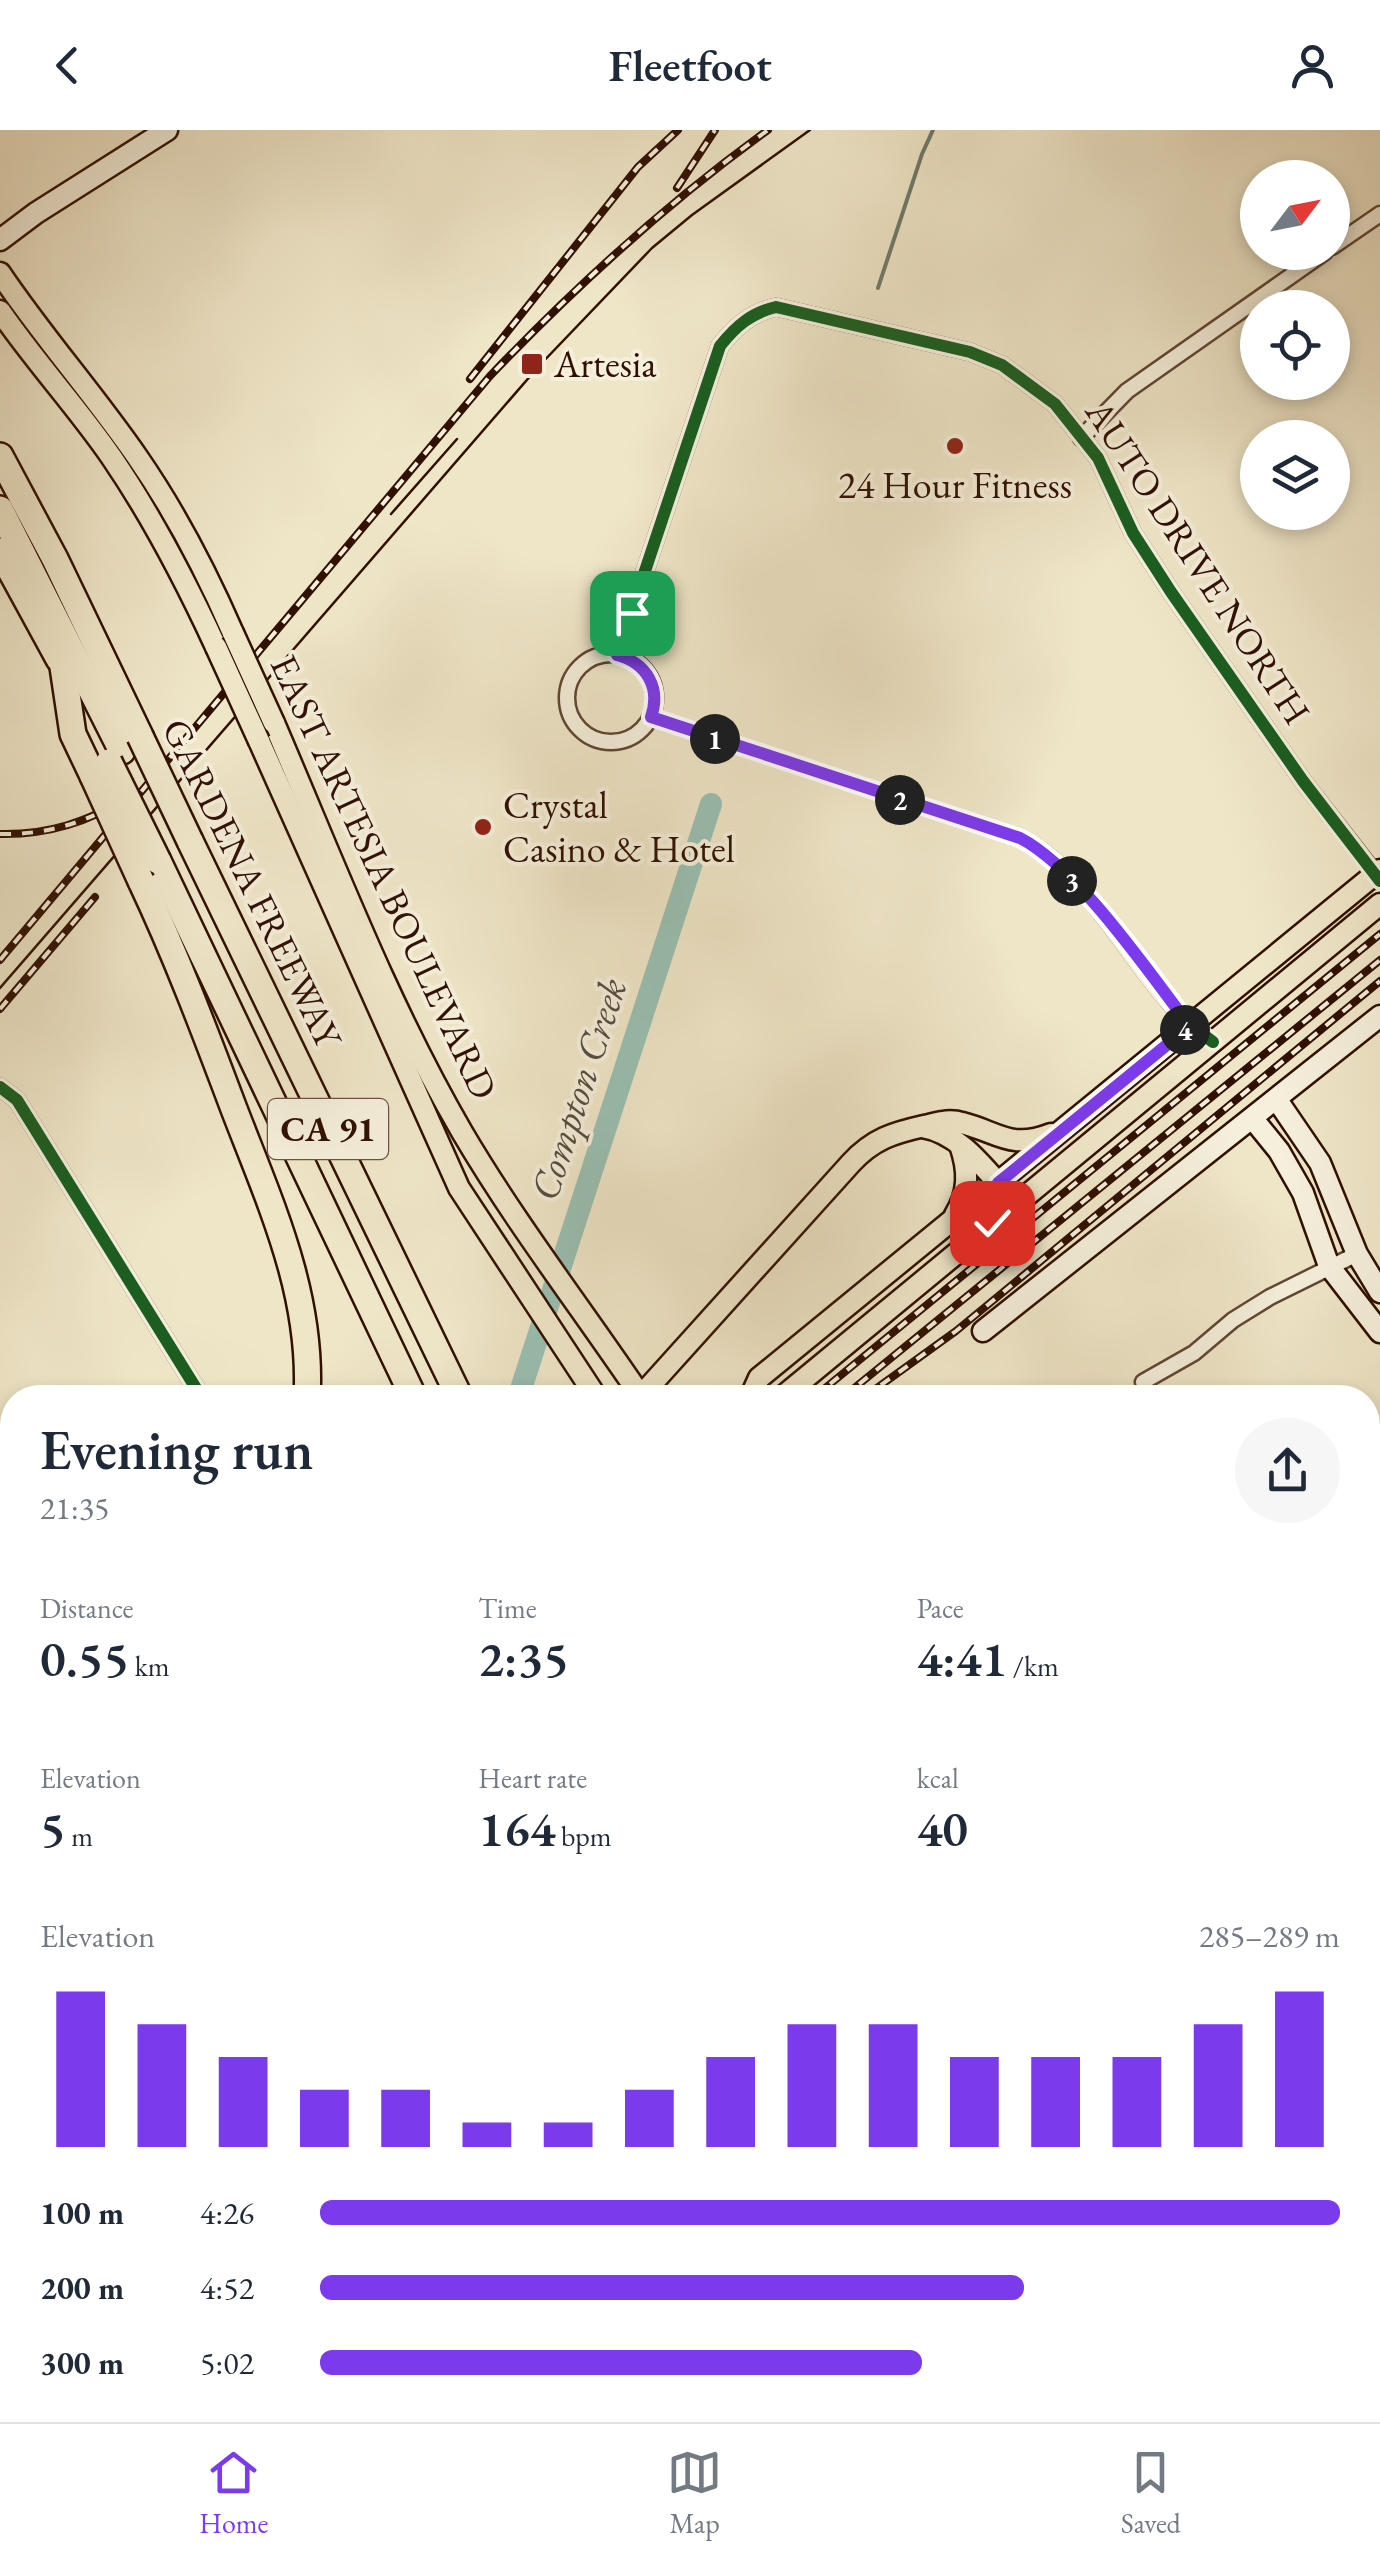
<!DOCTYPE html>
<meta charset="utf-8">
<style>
:root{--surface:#fff;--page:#f6f6f7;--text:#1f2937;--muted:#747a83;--line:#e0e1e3;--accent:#7c3aed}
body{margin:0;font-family:"EB Garamond",serif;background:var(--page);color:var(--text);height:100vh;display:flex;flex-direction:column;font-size:38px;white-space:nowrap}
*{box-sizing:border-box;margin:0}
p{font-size:32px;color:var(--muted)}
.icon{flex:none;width:55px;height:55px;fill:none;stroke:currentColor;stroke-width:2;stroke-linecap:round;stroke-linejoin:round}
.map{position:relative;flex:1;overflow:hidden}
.sheet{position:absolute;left:0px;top:1255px;width:1380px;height:1038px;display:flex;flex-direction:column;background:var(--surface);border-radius:40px 40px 0 0;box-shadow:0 5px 15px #0003}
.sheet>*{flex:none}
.needle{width:65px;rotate:58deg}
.tools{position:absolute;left:1240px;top:30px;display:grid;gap:20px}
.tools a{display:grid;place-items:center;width:110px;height:110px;border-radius:50%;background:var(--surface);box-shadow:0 5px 15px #0003;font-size:50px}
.pin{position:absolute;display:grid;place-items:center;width:85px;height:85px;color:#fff;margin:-42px;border-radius:20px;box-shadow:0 5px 15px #0006}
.km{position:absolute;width:50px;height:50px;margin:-25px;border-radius:50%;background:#222;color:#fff;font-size:28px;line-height:50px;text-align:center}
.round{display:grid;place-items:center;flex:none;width:105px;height:105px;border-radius:52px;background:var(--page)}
.headline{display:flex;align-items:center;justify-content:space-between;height:170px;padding:0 40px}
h1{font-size:55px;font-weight:600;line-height:75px}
.figures{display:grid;grid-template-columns:repeat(3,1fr);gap:15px;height:170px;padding:10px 40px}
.figures div{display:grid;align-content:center}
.figures b{font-size:50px;font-weight:600}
.figures small{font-size:28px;font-weight:400}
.figures p{font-size:28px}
.chart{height:280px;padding:20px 40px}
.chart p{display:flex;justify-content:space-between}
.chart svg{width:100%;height:180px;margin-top:10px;stroke:var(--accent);stroke-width:6}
ul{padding:0 40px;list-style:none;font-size:32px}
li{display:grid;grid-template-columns:160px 120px 1fr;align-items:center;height:75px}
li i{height:25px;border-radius:12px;background:var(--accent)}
header{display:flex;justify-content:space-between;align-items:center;height:130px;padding:0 40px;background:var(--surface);font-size:45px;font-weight:600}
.dock{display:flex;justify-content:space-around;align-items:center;height:140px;border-top:2px solid var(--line);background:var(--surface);font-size:28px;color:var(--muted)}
.dock a{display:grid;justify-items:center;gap:5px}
.dock .on{color:var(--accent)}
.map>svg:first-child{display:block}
.grass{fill:#b4c69a;stroke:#726b4e;stroke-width:2.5}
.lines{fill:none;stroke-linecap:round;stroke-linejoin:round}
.stream{stroke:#707a6c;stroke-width:4}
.river{stroke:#9ac0b3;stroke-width:22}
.street-casing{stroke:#604633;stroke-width:19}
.secondary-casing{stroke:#301001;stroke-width:25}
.primary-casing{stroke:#301001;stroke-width:25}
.highway-casing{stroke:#301001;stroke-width:30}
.street{stroke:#f5efdb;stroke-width:14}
.secondary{stroke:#f5efdb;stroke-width:20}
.primary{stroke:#efe6c8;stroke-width:20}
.highway{stroke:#efe6c8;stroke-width:25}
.tram{stroke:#301001;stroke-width:2.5}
.rail-casing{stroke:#301001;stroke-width:8}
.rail{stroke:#f5efdb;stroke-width:4;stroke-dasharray:11;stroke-linecap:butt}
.primary-bridge-casing{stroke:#301001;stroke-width:25;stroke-linecap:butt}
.highway-bridge-casing{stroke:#301001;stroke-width:30;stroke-linecap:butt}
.primary-bridge{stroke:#efe6c8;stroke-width:20}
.highway-bridge{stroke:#efe6c8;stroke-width:25}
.cycleway-casing{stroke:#f5efdb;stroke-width:19}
.cycleway{stroke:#1b5e20;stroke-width:12}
.route-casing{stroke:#fff;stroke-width:20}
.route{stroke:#7c3aed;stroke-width:12}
.poi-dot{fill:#8f2418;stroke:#f5efdb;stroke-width:4}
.labels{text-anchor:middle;stroke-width:8;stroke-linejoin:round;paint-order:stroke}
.shield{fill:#f5efdb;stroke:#6b5342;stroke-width:2.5}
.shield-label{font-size:35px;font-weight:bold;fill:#301001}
.poi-label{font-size:38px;fill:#301001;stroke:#f5efdb;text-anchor:start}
.street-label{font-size:38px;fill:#301001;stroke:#f5efdb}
.water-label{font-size:40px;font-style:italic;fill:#554e3f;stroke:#f5efdb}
</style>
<header><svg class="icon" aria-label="back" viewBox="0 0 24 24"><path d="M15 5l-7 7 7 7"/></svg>Fleetfoot<svg class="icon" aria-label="person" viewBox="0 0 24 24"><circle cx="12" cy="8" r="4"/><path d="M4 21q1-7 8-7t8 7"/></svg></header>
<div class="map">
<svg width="1380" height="2292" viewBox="0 0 1380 2292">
<rect width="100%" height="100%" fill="#efe6c8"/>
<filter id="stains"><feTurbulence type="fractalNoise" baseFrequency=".002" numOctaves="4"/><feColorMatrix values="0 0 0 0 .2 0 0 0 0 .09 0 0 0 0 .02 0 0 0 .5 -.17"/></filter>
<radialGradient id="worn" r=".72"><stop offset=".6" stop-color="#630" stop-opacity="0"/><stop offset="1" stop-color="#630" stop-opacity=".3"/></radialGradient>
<g class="grass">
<path d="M1380 1559V1784L1368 1772V1569Z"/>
<path d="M1380 1937V2050L1368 2058V1945Z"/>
</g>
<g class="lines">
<g class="stream">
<path d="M878 158 922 24 933 0"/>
<path d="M1368 1500 1380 1491"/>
</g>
<g class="river">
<path d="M518 1268 711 674"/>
<path d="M0 2101 12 2091"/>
</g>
<g class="street-casing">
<g id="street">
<path d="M1332 117 1380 84"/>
<path d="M1081 308 1127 261 1325 122"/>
<circle cx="611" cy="568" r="44"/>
<path d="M617 525 720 216C736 196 751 183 776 177L970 222 1002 235 1055 274 1098 328 1133 403 1171 462 1303 651 1380 750"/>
<path d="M651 587 1021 708C1103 752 1138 860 1213 912"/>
<path d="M0 957 17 970 202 1268"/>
<path d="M1143 1252 1194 1223 1233 1190 1270 1167 1357 1124"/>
</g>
</g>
<g class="secondary-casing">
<g id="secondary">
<path d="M0 110 36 83 167 0"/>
<path d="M1277 970 1320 1033 1357 1124 1380 1162"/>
<path d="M1253 989 1279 1021 1303 1063 1329 1136 1380 1202"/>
<path d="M983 1201 1380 886"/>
<path d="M1368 1337 1380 1326"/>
<path d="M0 1783 12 1801"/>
<path d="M324 2292 336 2280"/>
</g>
</g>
<g class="primary-casing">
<g id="primary">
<path d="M0 143C43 207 94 264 138 328 176 383 206 441 233 503"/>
<path d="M0 181C35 232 77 277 112 328 153 388 186 452 216 517"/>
<path d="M274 593C333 730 387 873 462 1002 516 1094 582 1179 642 1268"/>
<path d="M259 611 459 1058 597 1268"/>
<path d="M922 997C958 1003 982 1035 1004 1060"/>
<path d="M955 1085C969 1062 969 1041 960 1015"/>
<path d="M639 1268 851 1033C873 1009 893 1003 924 996 938 993 949 989 962 993 998 1002 1010 1020 1051 1004"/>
<path d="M750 1268 759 1248 1380 740"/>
<path d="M781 1268 1380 774"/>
<path d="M0 1897 12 1886"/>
<path d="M0 1935 12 1924"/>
<path d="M1238 2280 1246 2292"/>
<path d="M1272 2280 1280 2292"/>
</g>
</g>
<g class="highway-casing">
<g id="highway">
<path d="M0 326 55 429 140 606"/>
<path d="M0 379 122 621"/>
<path d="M0 421 59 529"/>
<path d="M63 537 73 604 93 646"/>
<path d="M190 711 460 1268"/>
<path d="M158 731 414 1268"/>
<path d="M141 751C176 825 205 902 234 979 270 1073 313 1164 307 1268"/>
<path d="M1010 2280 1019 2292"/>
<path d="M1047 2280 1054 2292"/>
<path d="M1102 2280 1110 2292"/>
<path d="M1139 2280 1146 2292"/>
</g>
</g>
<use href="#street" class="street"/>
<use href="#secondary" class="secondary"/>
<use href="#primary" class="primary"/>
<use href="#highway" class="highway"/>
<g class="tram">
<path d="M391 384 457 309"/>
<path d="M0 858 539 236 652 118 692 85 810 0"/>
</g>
<g class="rail-casing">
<g id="rail">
<path d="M677 58 715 0"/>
<path d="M470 249 638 37 678 0"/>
<path d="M0 704C48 705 88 692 129 667"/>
<path d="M0 830 490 246C576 156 667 73 768 0"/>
<path d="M0 879 95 767"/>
<path d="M813 1268 1380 804"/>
<path d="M842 1268 1380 830"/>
<path d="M863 1268 956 1201 1380 851"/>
<path d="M0 1411 12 1429"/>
<path d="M0 1967 12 1955"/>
<path d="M0 1990 12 1979"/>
<path d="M569 2280V2292"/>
</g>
</g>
<use href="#rail" class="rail"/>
<g class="primary-bridge-casing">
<g id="primary-bridge">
<path d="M233 503 274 593"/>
<path d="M216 517 259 611"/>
</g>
</g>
<g class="highway-bridge-casing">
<g id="highway-bridge">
<path d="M140 606 190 711"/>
<path d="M109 632 158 731"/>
<path d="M93 646 141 751"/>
</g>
</g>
<use href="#primary-bridge" class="primary-bridge"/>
<use href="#highway-bridge" class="highway-bridge"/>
<g class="cycleway-casing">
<g id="cycleway">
<path d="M617 525 720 216C736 196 751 183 776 177L970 222 1002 235 1055 274 1098 328 1133 403 1171 462 1303 651 1380 751"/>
<path d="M651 587 1021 708C1103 752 1138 860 1213 912"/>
<path d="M0 957 17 970 202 1268"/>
</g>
</g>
<use href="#cycleway" class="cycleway"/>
</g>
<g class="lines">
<g class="route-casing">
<path id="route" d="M632 483 617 525C647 533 661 558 651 587L1020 708C1078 738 1149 843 1190 896L998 1053 1016 1074 992 1093"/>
</g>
<use href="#route" class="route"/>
</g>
<g class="poi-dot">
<rect x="520" y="222" width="24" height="24" rx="5"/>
<circle cx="955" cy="316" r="10"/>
<circle cx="483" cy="697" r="10"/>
</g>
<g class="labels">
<rect class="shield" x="268" y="969" width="120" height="60" rx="8"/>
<g class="shield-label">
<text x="328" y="1011">CA 91</text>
</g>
<g class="poi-label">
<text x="554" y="247">Artesia</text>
<text x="955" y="368" text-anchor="middle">24 Hour Fitness</text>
<text x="503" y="688">Crystal<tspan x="503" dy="44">Casino &amp; Hotel</tspan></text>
</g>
<g class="street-label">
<text transform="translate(1198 432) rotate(57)" y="13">AUTO DRIVE NORTH</text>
<text transform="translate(384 747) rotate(65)" y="13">EAST ARTESIA BOULEVARD</text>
<text transform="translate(252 753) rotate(64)" y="13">GARDENA FREEWAY</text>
</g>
<g class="water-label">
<text transform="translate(578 959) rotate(-72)" y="14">Compton Creek</text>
</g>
</g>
<rect width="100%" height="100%" filter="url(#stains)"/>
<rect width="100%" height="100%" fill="url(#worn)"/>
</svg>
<div class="tools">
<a><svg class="needle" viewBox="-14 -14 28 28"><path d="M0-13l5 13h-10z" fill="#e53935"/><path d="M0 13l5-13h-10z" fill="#747a83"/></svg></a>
<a><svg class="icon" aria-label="locate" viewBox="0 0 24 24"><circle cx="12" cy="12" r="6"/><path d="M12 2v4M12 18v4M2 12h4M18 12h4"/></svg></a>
<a><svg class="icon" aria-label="layers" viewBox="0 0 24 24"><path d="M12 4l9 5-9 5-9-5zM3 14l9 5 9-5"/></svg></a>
</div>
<div class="pin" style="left:632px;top:483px;background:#1e9e55"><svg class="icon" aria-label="arrive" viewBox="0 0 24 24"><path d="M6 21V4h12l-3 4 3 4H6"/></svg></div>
<div class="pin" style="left:992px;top:1093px;background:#d93025"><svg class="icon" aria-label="check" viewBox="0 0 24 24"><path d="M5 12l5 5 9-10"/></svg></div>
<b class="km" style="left:715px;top:609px">1</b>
<b class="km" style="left:900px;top:670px">2</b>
<b class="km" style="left:1072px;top:751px">3</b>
<b class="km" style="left:1185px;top:900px">4</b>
<section class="sheet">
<div class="headline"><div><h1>Evening run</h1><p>21:35</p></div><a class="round"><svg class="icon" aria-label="share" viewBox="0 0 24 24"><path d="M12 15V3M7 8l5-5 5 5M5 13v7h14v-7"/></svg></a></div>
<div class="figures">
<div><p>Distance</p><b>0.55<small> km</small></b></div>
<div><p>Time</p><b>2:35</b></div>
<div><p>Pace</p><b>4:41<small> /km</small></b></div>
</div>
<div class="figures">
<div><p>Elevation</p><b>5<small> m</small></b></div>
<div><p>Heart rate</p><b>164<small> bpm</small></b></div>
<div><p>kcal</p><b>40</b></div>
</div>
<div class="chart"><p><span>Elevation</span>285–289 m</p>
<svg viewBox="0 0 160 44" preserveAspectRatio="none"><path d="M5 44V6M15 44V14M25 44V22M35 44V30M45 44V30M55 44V38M65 44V38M75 44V30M85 44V22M95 44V14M105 44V14M115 44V22M125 44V22M135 44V22M145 44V14M155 44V6"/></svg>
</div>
<ul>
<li><b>100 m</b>4:26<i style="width:100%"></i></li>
<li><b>200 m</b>4:52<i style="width:69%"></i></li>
<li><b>300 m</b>5:02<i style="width:59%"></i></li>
</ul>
</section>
</div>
<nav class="dock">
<a class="on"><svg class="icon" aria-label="home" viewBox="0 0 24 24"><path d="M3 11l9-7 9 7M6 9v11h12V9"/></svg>Home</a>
<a><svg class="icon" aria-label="map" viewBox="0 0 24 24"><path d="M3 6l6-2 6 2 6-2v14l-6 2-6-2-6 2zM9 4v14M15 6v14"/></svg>Map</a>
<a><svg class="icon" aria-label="saved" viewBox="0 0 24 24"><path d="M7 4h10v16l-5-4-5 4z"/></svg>Saved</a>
</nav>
